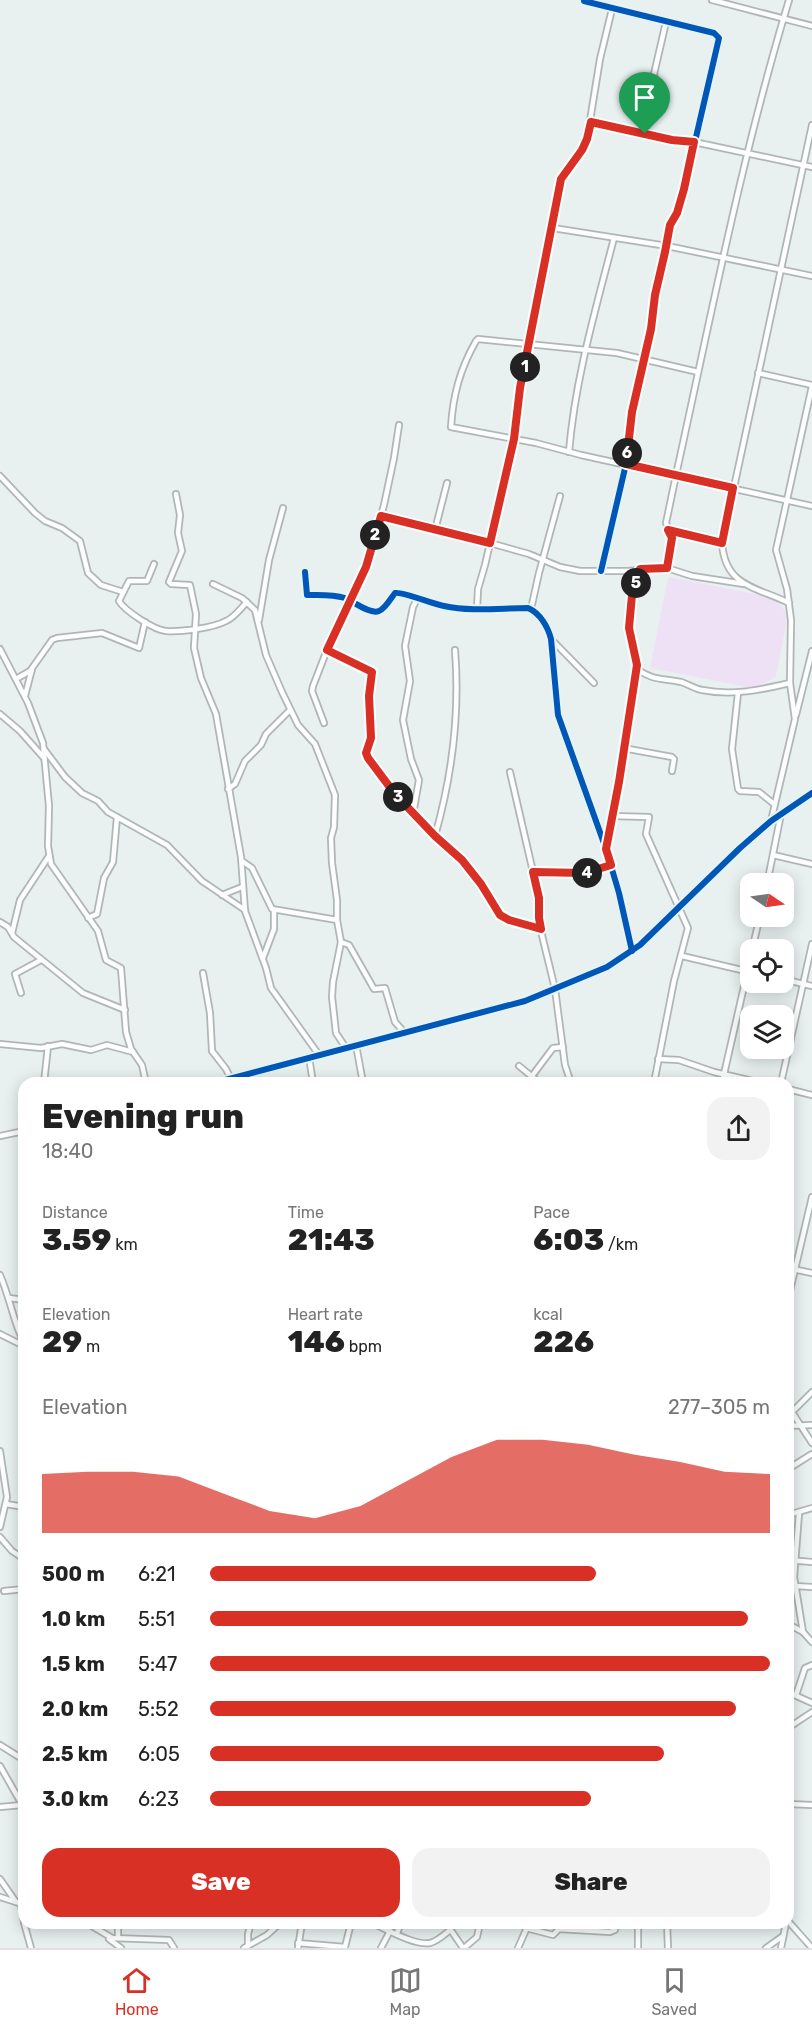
<!DOCTYPE html>
<meta charset="utf-8">
<style>
:root{--surface:#fff;--page:#f2f2f2;--text:#222;--muted:#767676;--line:#e0e0e0;--accent:#d93025}
body{margin:0;font-family:Rubik,sans-serif;background:var(--page);color:var(--text);height:100vh;display:flex;flex-direction:column;font-size:22px;white-space:nowrap}
*{box-sizing:border-box;margin:0}
p{font-size:20px;color:var(--muted)}
.icon{flex:none;width:33px;height:33px;fill:none;stroke:currentColor;stroke-width:2;stroke-linecap:round;stroke-linejoin:round}
.map{position:relative;flex:1;overflow:hidden}
.drawer{position:absolute;left:18px;top:1077px;width:776px;height:852px;display:flex;flex-direction:column;background:var(--surface);border-radius:18px;box-shadow:0 3px 15px #0003}
.drawer>*{flex:none}
.needle{width:39px;rotate:103deg}
.tools{position:absolute;left:740px;top:873px;display:grid;gap:12px}
.tools a{display:grid;place-items:center;width:54px;height:54px;border-radius:12px;background:var(--surface);box-shadow:0 3px 15px #0003;font-size:30px}
.pin{position:absolute;display:grid;place-items:center;width:51px;height:51px;color:#fff;margin:-62px -26px;border-radius:50% 50% 50% 0;rotate:-45deg;box-shadow:0 0 6px #0007}
.pin .icon{rotate:45deg}
.km{position:absolute;width:30px;height:30px;margin:-15px;border-radius:50%;background:#222;color:#fff;font-size:16px;line-height:30px;text-align:center}
.round{display:grid;place-items:center;flex:none;width:63px;height:63px;border-radius:18px;background:var(--page)}
.overview{display:flex;align-items:center;justify-content:space-between;height:102px;padding:0 24px}
h1{font-size:33px;font-weight:800;line-height:45px}
.stats{display:grid;grid-template-columns:repeat(3,1fr);gap:9px;height:102px;padding:6px 24px}
.stats div{display:grid;align-content:center}
.stats b{font-size:30px;font-weight:800}
.stats small{font-size:16px;font-weight:400}
.stats p{font-size:16px}
.chart{height:168px;padding:12px 24px}
.chart p{display:flex;justify-content:space-between}
.chart svg{width:100%;height:108px;margin-top:6px;fill:var(--accent);opacity:.7}
.button{display:flex;gap:12px;margin-top:auto;padding:12px 24px}
.button a{flex:1;height:69px;border-radius:18px;background:var(--accent);color:#fff;font-size:24px;font-weight:800;line-height:69px;text-align:center}
.button a+a{background:var(--page);color:var(--text)}
ul{padding:0 24px;list-style:none;font-size:20px}
li{display:grid;grid-template-columns:96px 72px 1fr;align-items:center;height:45px}
li i{height:15px;border-radius:8px;background:var(--accent)}
.dock{display:flex;justify-content:space-around;align-items:center;height:84px;border-top:2px solid var(--line);background:var(--surface);font-size:16px;color:var(--muted)}
.dock a{display:grid;justify-items:center;gap:3px}
.dock .on{color:var(--accent)}
.map>svg:first-child{display:block}
.grass{fill:#efe1f5}
.lines{fill:none;stroke-linecap:round;stroke-linejoin:round}
.street-casing{stroke:#b0b6b6;stroke-width:8}
.street{stroke:#fcfdfd;stroke-width:4.5}
.cycleway-casing{stroke:#e5f4f4;stroke-width:10}
.cycleway{stroke:#0057b8;stroke-width:6}
.route-casing{stroke:#fff;stroke-width:12}
.route{stroke:#d93025;stroke-width:8}
</style>
<div class="map">
<svg width="812" height="1948" viewBox="0 0 812 1948">
<rect width="100%" height="100%" fill="#e8f0f0"/>
<path class="grass" d="M668 577 775 598 788 615 776 676 757 689 650 668Z"/>
<g class="lines">
<g class="street-casing">
<g id="street">
<path d="M712 0 812 26"/>
<path d="M584 1 714 33 719 38 684 189 677 212 670 225 655 295 651 329 632 412 626 464 601 571"/>
<path d="M591 122 672 140 694 142 812 167"/>
<path d="M645 134 655 81 654 74 666 22"/>
<path d="M553 228 667 246 812 276"/>
<path d="M698 372 617 353 478 339 476 341C460 369 453 395 451 427L536 443 581 455 812 506"/>
<path d="M758 373 812 385"/>
<path d="M569 452C575 379 596 308 614 238"/>
<path d="M0 476 35 513 45 521 62 528 80 541 88 573 101 585 123 592"/>
<path d="M176 494 180 515 178 533 182 551 169 582 171 584 190 585 196 614 194 648 201 678 216 714 241 857 245 911 266 968 271 988 319 1055"/>
<path d="M381 516 490 543 529 554 560 567 580 571H628L667 568 692 576 744 584"/>
<path d="M435 530 447 483"/>
<path d="M668 530 722 543"/>
<path d="M154 564 147 581H129L119 601C125 611 154 630 166 631 181 632 213 628 226 621 234 618 241 608 247 602"/>
<path d="M667 568 672 538 666 523 676 475C711 316 742 155 789 0"/>
<path d="M305 572 307 595C320 595 332 594 345 598 353 601 370 615 379 611 385 609 391 598 395 593 402 591 432 604 444 606 471 612 501 608 528 608 540 613 548 627 551 639L558 715 606 849 619 893 632 951"/>
<path d="M213 584 242 598 255 610 266 655 282 692 298 725 315 744 335 795 334 827 331 838 332 863 337 900V920L341 942 333 982 332 997 336 1033 346 1048"/>
<path d="M789 603C757 587 725 587 722 543L812 125"/>
<path d="M477 609 478 589 485 565 514 439 520 388 553 228 561 179 587 139 600 59 612 9"/>
<path d="M531 609 539 573 560 496"/>
<path d="M259 620 269 560 283 508"/>
<path d="M551 639 594 683"/>
<path d="M0 649 28 703 43 743 49 806 48 846 51 864 98 931 106 960 121 968 126 1032 131 1049 142 1065 146 1083"/>
<path d="M327 650 372 672 369 696 371 738 366 753 368 758 395 794 435 836 462 859 481 884 500 915 509 920 541 929"/>
<path d="M637 669C653 681 663 678 681 682 688 684 695 689 702 690 733 696 760 690 790 683"/>
<path d="M16 679 30 671 52 640 57 638 102 633 139 648 145 622"/>
<path d="M738 693 732 749 738 789 740 791 759 792 774 804"/>
<path d="M25 696 32 669"/>
<path d="M0 714 20 731 44 758"/>
<path d="M796 715 812 651"/>
<path d="M324 723 312 691 313 686 332 637 366 567 384 505 394 458 399 425"/>
<path d="M623 748 672 757 674 759 672 771"/>
<path d="M44 749 65 777 82 793 98 801 108 812 167 845 202 881 245 910"/>
<path d="M510 772 539 898V923L555 989 565 1065 571 1083"/>
<path d="M228 789 235 784 245 761 261 745 266 734 290 710"/>
<path d="M413 814 419 780 411 759 403 720 410 681 405 646 413 607 417 599"/>
<path d="M612 816 649 817 646 834 688 928 674 981 654 1083"/>
<path d="M771 821 795 719 790 683 791 620 787 589 776 550 812 386"/>
<path d="M435 836C452 776 460 713 455 650"/>
<path d="M607 846 619 782 637 665 629 628 632 595 640 569"/>
<path d="M773 855 812 864"/>
<path d="M242 861 252 868 272 909 337 920"/>
<path d="M533 872 585 873 611 865"/>
<path d="M767 884 781 814"/>
<path d="M222 895 242 887"/>
<path d="M88 918 97 914 104 878 113 862 117 817"/>
<path d="M0 922 8 927 14 937 25 946 83 993 125 1010"/>
<path d="M12 933 20 900 49 856"/>
<path d="M341 942 349 945 374 989 385 988 395 1022 404 1032"/>
<path d="M752 950 760 916"/>
<path d="M682 956 750 972"/>
<path d="M263 958 274 929V910"/>
<path d="M203 973 210 1013 212 1051 226 1069 231 1079"/>
<path d="M783 979 812 986"/>
<path d="M21 993 15 974 41 960"/>
<path d="M0 1044 41 1048 62 1044 91 1050 107 1045 133 1052"/>
<path d="M356 1045 363 1083"/>
<path d="M309 1057 313 1083"/>
<path d="M658 1059 679 1060 714 1072 761 1083"/>
<path d="M519 1066 540 1083"/>
<path d="M532 1076 553 1048 563 1047"/>
<path d="M44 1083 48 1046"/>
<path d="M214 1083 525 1001 607 967 640 945 740 848 771 821 812 793"/>
<path d="M722 1083 750 960"/>
<path d="M781 1083 812 944"/>
<path d="M788 1089 812 1095"/>
<path d="M0 1136 24 1131"/>
<path d="M788 1268 812 1273"/>
<path d="M0 1275C10 1298 13 1321 24 1343"/>
<path d="M789 1295 812 1197"/>
<path d="M9 1298 24 1300"/>
<path d="M0 1334 24 1346"/>
<path d="M788 1406 812 1443"/>
<path d="M791 1413 812 1392"/>
<path d="M788 1426 812 1425"/>
<path d="M0 1451 7 1497 0 1527"/>
<path d="M788 1469 812 1454"/>
<path d="M6 1504 24 1507"/>
<path d="M799 1513 794 1577 803 1632"/>
<path d="M788 1515 812 1508"/>
<path d="M0 1537 12 1551 24 1559"/>
<path d="M788 1560 812 1562"/>
<path d="M795 1586 812 1587"/>
<path d="M4 1591 24 1589"/>
<path d="M788 1624 803 1632 812 1642"/>
<path d="M788 1692 812 1703"/>
<path d="M796 1695 805 1668 812 1665"/>
<path d="M788 1728 812 1712"/>
<path d="M0 1745 24 1760"/>
<path d="M0 1766 24 1808"/>
<path d="M788 1804 812 1805"/>
<path d="M0 1807 22 1805"/>
<path d="M0 1879 16 1902 24 1905"/>
<path d="M0 1897 16 1902"/>
<path d="M21 1904 24 1922"/>
<path d="M788 1921 812 1948"/>
<path d="M24 1923 31 1948"/>
<path d="M87 1923 112 1938 169 1940 174 1948"/>
<path d="M118 1923V1938"/>
<path d="M372 1923C386 1929 415 1946 430 1943 438 1941 444 1935 450 1930"/>
<path d="M446 1923 463 1948"/>
<path d="M667 1923 668 1948"/>
<path d="M526 1928 553 1935 559 1929 610 1932 615 1930 617 1923"/>
<path d="M397 1933 401 1923"/>
<path d="M109 1939 121 1948"/>
<path d="M298 1943 345 1947 351 1923"/>
<path d="M248 1945V1934L251 1923"/>
<path d="M244 1948 267 1935 280 1923"/>
<path d="M298 1948 302 1923"/>
<path d="M381 1948 390 1931"/>
<path d="M464 1948 477 1937 480 1923"/>
<path d="M518 1948 529 1923"/>
<path d="M638 1948V1923"/>
<path d="M766 1948 783 1936"/>
<path d="M781 1948 786 1923"/>
</g>
</g>
<use href="#street" class="street"/>
<g class="cycleway-casing">
<g id="cycleway">
<path d="M584 1 714 33 719 38 684 189 677 212 670 225 655 295 651 329 632 412 626 464 601 571"/>
<path d="M305 572 307 595C320 595 332 594 345 598 353 601 370 615 379 611 385 609 391 598 395 593 402 591 432 604 444 606 471 612 501 608 528 608 540 613 548 627 551 639L558 715 606 849 619 893 632 951"/>
<path d="M214 1083 525 1001 607 967 640 945 740 848 771 821 812 793"/>
</g>
</g>
<use href="#cycleway" class="cycleway"/>
</g>
<g class="lines">
<g class="route-casing">
<path id="route" d="M591 122 672 140 694 142 684 189 677 213 670 225 665 252 655 295 651 329 632 412 626 464 733 488 722 543 668 530 672 538 667 568 640 569 632 595 629 628 637 665 619 782 606 849 611 865 585 873 533 872 539 898V918L541 929 509 920 500 915 481 884 462 860 435 836 395 794 368 758 366 753 371 738 369 696 372 672 327 650 366 567 381 516 490 543 514 439 520 388 561 179 582 150 587 139Z"/>
</g>
<use href="#route" class="route"/>
</g>
</svg>
<div class="tools">
<a><svg class="needle" viewBox="-14 -14 28 28"><path d="M0-13l5 13h-10z" fill="#e53935"/><path d="M0 13l5-13h-10z" fill="#767676"/></svg></a>
<a><svg class="icon" aria-label="locate" viewBox="0 0 24 24"><circle cx="12" cy="12" r="6"/><path d="M12 2v4M12 18v4M2 12h4M18 12h4"/></svg></a>
<a><svg class="icon" aria-label="layers" viewBox="0 0 24 24"><path d="M12 4l9 5-9 5-9-5zM3 14l9 5 9-5"/></svg></a>
</div>
<div class="pin" style="left:645px;top:134px;background:#1e9e55"><svg class="icon" aria-label="arrive" viewBox="0 0 24 24"><path d="M6 21V4h12l-3 4 3 4H6"/></svg></div>
<b class="km" style="left:525px;top:367px">1</b>
<b class="km" style="left:375px;top:535px">2</b>
<b class="km" style="left:398px;top:797px">3</b>
<b class="km" style="left:587px;top:873px">4</b>
<b class="km" style="left:636px;top:583px">5</b>
<b class="km" style="left:627px;top:453px">6</b>
<section class="drawer">
<div class="overview"><div><h1>Evening run</h1><p>18:40</p></div><a class="round"><svg class="icon" aria-label="share" viewBox="0 0 24 24"><path d="M12 15V3M7 8l5-5 5 5M5 13v7h14v-7"/></svg></a></div>
<div class="stats">
<div><p>Distance</p><b>3.59<small> km</small></b></div>
<div><p>Time</p><b>21:43</b></div>
<div><p>Pace</p><b>6:03<small> /km</small></b></div>
</div>
<div class="stats">
<div><p>Elevation</p><b>29<small> m</small></b></div>
<div><p>Heart rate</p><b>146<small> bpm</small></b></div>
<div><p>kcal</p><b>226</b></div>
</div>
<div class="chart"><p><span>Elevation</span>277–305 m</p>
<svg viewBox="0 0 160 44" preserveAspectRatio="none"><path d="M0 44V20L10 19L20 19L30 21L40 28L50 35L60 38L70 33L80 23L90 13L100 6L110 6L120 8L130 12L140 15L150 19L160 20V44z"/></svg>
</div>
<ul>
<li><b>500 m</b>6:21<i style="width:69%"></i></li>
<li><b>1.0 km</b>5:51<i style="width:96%"></i></li>
<li><b>1.5 km</b>5:47<i style="width:100%"></i></li>
<li><b>2.0 km</b>5:52<i style="width:94%"></i></li>
<li><b>2.5 km</b>6:05<i style="width:81%"></i></li>
<li><b>3.0 km</b>6:23<i style="width:68%"></i></li>
</ul>
<div class="button"><a>Save</a><a>Share</a></div>
</section>
</div>
<nav class="dock">
<a class="on"><svg class="icon" aria-label="home" viewBox="0 0 24 24"><path d="M3 11l9-7 9 7M6 9v11h12V9"/></svg>Home</a>
<a><svg class="icon" aria-label="map" viewBox="0 0 24 24"><path d="M3 6l6-2 6 2 6-2v14l-6 2-6-2-6 2zM9 4v14M15 6v14"/></svg>Map</a>
<a><svg class="icon" aria-label="saved" viewBox="0 0 24 24"><path d="M7 4h10v16l-5-4-5 4z"/></svg>Saved</a>
</nav>
